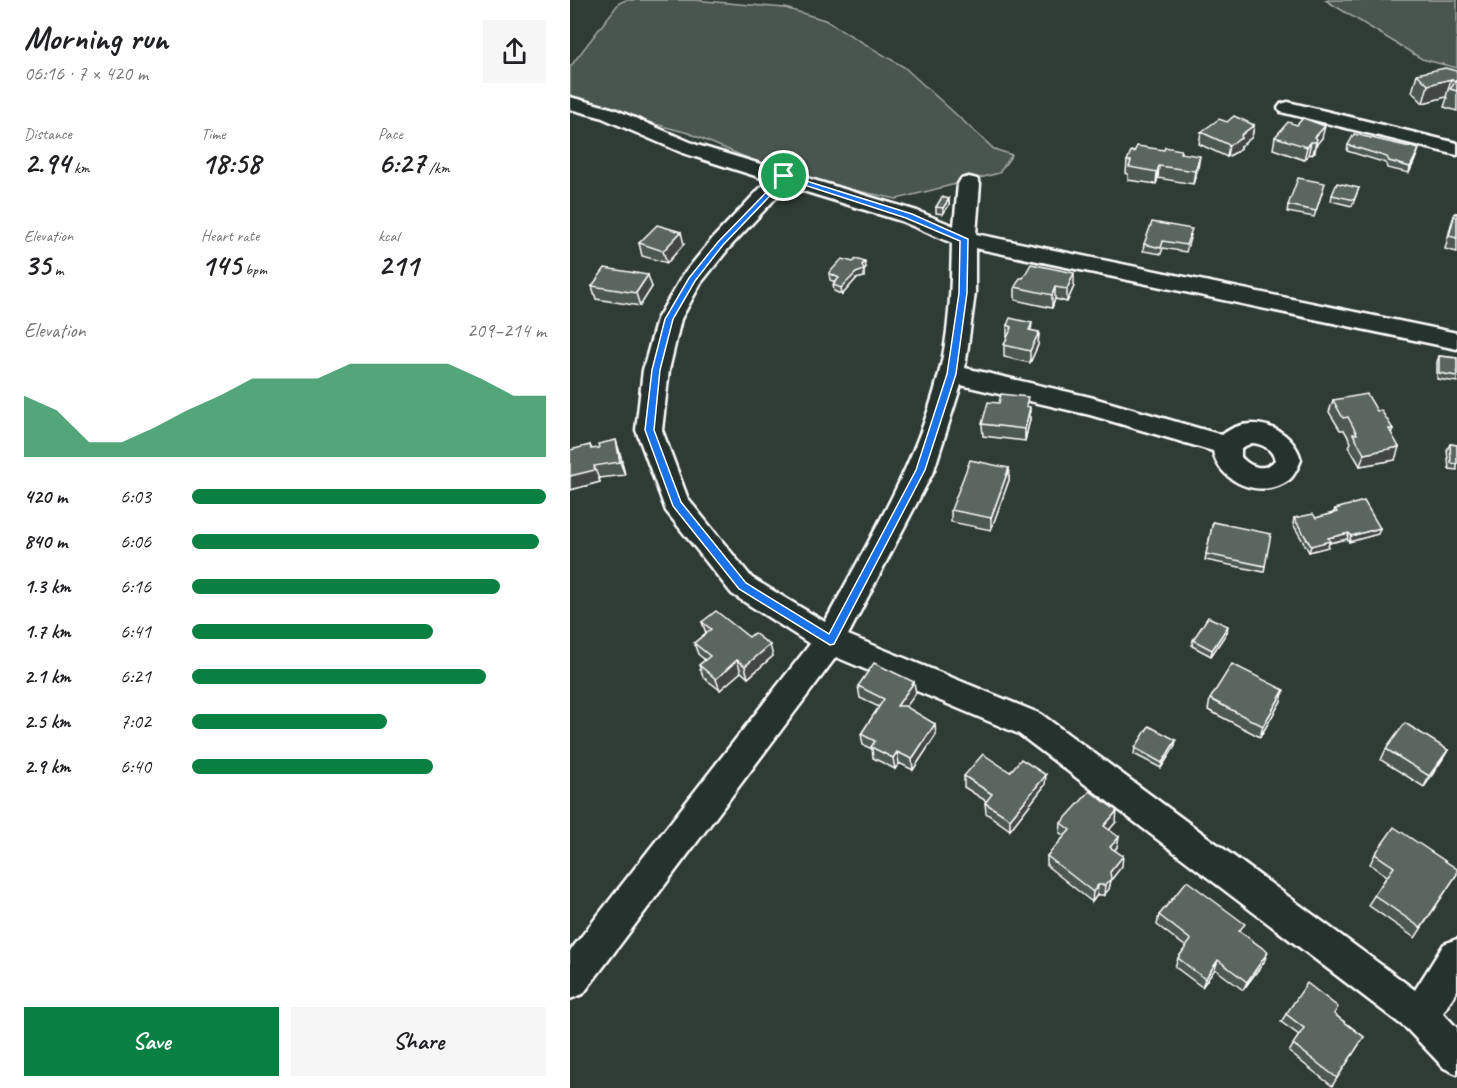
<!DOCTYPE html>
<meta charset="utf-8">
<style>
:root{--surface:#fff;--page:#f6f6f6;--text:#202124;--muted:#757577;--accent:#0b8043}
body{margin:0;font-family:Caveat,sans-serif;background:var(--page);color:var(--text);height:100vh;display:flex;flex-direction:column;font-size:22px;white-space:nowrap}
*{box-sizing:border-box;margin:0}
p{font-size:20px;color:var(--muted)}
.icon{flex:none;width:33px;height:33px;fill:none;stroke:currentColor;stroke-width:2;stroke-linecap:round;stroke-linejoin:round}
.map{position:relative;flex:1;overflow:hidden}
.details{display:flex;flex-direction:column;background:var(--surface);width:570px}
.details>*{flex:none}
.pin{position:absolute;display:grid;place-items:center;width:51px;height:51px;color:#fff;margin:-26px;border:3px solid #fff;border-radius:50%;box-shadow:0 2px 6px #0007}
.round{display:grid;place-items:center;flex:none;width:63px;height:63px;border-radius:0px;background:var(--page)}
.overview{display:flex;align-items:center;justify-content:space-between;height:102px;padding:0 24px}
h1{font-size:33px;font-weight:600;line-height:45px}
.stats{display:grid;grid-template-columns:repeat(3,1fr);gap:9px;height:102px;padding:6px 24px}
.stats div{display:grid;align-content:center}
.stats b{font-size:30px;font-weight:600}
.stats small{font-size:16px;font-weight:400}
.stats p{font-size:16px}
.chart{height:168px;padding:12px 24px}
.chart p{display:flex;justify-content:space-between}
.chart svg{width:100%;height:108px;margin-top:6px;fill:var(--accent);opacity:.7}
.cta{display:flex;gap:12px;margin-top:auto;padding:12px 24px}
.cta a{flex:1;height:69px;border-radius:0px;background:var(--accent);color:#fff;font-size:24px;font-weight:600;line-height:69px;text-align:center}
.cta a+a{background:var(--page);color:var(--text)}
ul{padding:0 24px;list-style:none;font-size:20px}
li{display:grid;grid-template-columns:96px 72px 1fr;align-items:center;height:45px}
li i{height:15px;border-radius:8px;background:var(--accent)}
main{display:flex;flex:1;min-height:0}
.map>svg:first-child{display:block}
.green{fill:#4a544f;stroke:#a4aaa7;stroke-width:1.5}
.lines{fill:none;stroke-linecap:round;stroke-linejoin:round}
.minor-casing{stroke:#fff;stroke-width:5}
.minor{fill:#26332d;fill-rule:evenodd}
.wall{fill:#4e5853;stroke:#fff;stroke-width:1.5}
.shaded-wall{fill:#404744;stroke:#fff;stroke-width:1.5}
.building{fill:#5b6661;stroke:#fff;stroke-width:1.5}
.route{fill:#1a73e8;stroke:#fff;stroke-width:1.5;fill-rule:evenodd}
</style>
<main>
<section class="details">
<div class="overview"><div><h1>Morning run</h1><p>06:16 · 7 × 420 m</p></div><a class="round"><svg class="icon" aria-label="share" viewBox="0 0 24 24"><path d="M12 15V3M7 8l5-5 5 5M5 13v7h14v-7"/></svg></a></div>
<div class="stats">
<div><p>Distance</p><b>2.94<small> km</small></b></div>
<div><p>Time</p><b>18:58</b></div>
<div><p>Pace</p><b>6:27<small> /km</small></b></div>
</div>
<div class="stats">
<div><p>Elevation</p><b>35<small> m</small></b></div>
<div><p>Heart rate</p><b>145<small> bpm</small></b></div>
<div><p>kcal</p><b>211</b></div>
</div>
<div class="chart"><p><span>Elevation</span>209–214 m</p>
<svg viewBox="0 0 160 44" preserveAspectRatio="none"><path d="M0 44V19L10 25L20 38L30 38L40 32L50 25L60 19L70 12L80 12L90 12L100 6L110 6L120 6L130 6L140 12L150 19L160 19V44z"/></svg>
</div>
<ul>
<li><b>420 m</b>6:03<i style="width:100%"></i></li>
<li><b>840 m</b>6:06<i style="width:98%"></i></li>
<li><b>1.3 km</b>6:16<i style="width:87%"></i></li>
<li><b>1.7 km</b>6:41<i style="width:68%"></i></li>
<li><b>2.1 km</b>6:21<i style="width:83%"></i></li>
<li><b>2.5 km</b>7:02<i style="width:55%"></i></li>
<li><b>2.9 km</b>6:40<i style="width:68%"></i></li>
</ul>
<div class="cta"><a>Save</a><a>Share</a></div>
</section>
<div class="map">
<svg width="887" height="1088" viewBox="0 0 887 1088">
<rect width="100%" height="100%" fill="#2f3b35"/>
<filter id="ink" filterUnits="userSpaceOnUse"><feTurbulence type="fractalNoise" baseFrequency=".0167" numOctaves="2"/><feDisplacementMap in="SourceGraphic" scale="12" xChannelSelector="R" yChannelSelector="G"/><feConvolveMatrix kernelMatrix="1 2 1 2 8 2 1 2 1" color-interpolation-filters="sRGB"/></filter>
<g filter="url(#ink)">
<g class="green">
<path d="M56 0H123L215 8 255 20 334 67 424 149 442 155 429 173 327 199 225 178 118 133 0 101V67L49 3Z"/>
<path d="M755 0H887V68L852 59Z"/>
</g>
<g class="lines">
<g class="minor-casing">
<g id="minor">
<path d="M0 97 44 109 127 145 347 211 384 226 388 184 391 179 399 177 407 179 410 184 406 234 887 333V349L405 248V293L395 368 520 397 652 435C679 412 723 427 731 460 728 467 725 475 719 480 692 500 649 483 643 451L520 415 391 385 364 470 278 635 471 714 845 990 874 944 887 939V990L873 1013 887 1028V1074L874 1068 837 1029 449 734 266 657 13 994 0 999V951L240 644 162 594 96 511 66 430 73 370 87 319 113 275 143 238 198 180 113 153 30 117 0 109ZM217 186 331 221 382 243C381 286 380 332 369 374 347 463 298 542 255 622L182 578 118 499 92 430 99 370 111 319 131 283 159 248ZM682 443C693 444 702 449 705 460 695 472 681 468 671 457V448Z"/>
<path d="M718 102 887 143V155L711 112 708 108 711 104Z"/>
</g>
</g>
<use href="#minor" class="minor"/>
</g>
<g class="wall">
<path d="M887 71V111L874 107 877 98 876 97 853 103 842 92 847 74Z"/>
<path d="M657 122 684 125 682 137 670 147V150L657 157 629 144 631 132Z"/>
<path d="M705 137 752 138 746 145 745 152 743 154 738 155 734 160 703 149Z"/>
<path d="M778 145 847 155 839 173 817 168 816 163 777 151Z"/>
<path d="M594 150H611V153L628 168 623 184 588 178 586 184 558 180V174L556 173 557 161 564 152Z"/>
<path d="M789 188 782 206 761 201 762 195Z"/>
<path d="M753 189 744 217 717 212 718 205Z"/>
<path d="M379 199V205L373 214 366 213V207Z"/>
<path d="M885 213H887V252L875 249 881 225Z"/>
<path d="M621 235 616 252 593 248 591 254 573 251 574 244Z"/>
<path d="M69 243 114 244 97 263 72 256Z"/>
<path d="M296 268 294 271V277L286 279 272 295 264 291 263 285 265 282 260 280 259 273Z"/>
<path d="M453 278 504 286 497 302 485 299 482 308 445 300V287Z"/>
<path d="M22 286 82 287 70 306 26 299Z"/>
<path d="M462 323 461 331 469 332 468 345 460 363 434 357V345L437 338V325Z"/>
<path d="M869 356 887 358V382L867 379V362Z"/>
<path d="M763 400 807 411 823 429 821 434 825 460 790 466 779 447 781 442 774 430H770L759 412Z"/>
<path d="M458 407 460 419 455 441 413 436 412 424Z"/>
<path d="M880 444 887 445V470L879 469 877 450Z"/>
<path d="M20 445 22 449 50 453 55 475 29 478 30 482 0 490Z"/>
<path d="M439 468V480L421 530 381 522V510Z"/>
<path d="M765 509 810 528 808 534 779 542 777 539 759 543 758 547 739 552 723 524 724 518H746L763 513Z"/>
<path d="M643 522 695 566 694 572 635 560Z"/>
<path d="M132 622 203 656 178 678 171 672 150 690 133 677 129 665 135 660 128 654 124 643 136 633Z"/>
<path d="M657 632 641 656 622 646 623 640Z"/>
<path d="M288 686 346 693 336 706 366 735 343 770 329 763 325 769 303 758 302 749 293 745 291 734 309 707 290 698Z"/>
<path d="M640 699 711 701 690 737 638 710Z"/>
<path d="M605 746 591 768 564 754 565 748Z"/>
<path d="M816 749 878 750 872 760 854 787 811 760Z"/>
<path d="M440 772 475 785 440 830 416 813 415 803 416 801 394 787V776Z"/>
<path d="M546 822 539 830 547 847 545 850 552 866 541 880 539 889 534 895H527L522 902 477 866V856L495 836 490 833 491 823Z"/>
<path d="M805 854 887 874 845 938 798 905 817 876 800 864Z"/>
<path d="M589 915 672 933 694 962 673 990 645 969 632 987 605 967 608 958 616 947 587 925Z"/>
<path d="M716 1014H764L794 1037 762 1086 719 1052 729 1035 711 1022Z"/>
</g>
<g class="shaded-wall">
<path d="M881 79 876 97 853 103 858 85Z"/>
<path d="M684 125 682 137 670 147V150L657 157 659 145Z"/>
<path d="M755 126 752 138 746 145 745 152 743 154 746 142 745 137Z"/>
<path d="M741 142 738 155 734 160 737 147Z"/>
<path d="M849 149 847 155 839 173 840 167Z"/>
<path d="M630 156 628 168 623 184 625 171Z"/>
<path d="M589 166 588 178 586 184 587 172Z"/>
<path d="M379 199V205L373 214V208Z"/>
<path d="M111 232 114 244 97 263 93 251Z"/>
<path d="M295 262 296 268 294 271V277L286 279 272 295 271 288Z"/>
<path d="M504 273V286L497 302V289Z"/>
<path d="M78 275 82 287 70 306 66 293Z"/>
<path d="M485 287V299L482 308V295Z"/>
<path d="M469 332 468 345 460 363V351Z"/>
<path d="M460 407V419L455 441V429Z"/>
<path d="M46 440 50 453 55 475 50 462Z"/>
<path d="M829 447 825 460 790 466 794 454Z"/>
<path d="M24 466 30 482 0 490V476Z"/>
<path d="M439 468V480L421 530V518Z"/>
<path d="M810 528 808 534 779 542 781 536Z"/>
<path d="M779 533 777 539 759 543 758 547 739 552 741 546 758 538Z"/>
<path d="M658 626 657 632 641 656 642 650Z"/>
<path d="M200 645 203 656 178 678 175 666Z"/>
<path d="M167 660 171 672 150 690 146 679Z"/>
<path d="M344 682 346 693 329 717 327 706Z"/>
<path d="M714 690 711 701 690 737 693 726Z"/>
<path d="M365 724 366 735 343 770 342 759Z"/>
<path d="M606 740 605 746 591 768 592 763Z"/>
<path d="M878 750 872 760 854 787 859 776Z"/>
<path d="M327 752 329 763 325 769 323 758Z"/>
<path d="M476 775 475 785 440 830V819Z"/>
<path d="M547 811 546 822 533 837 534 826Z"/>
<path d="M549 837 547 847 539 857 540 847Z"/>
<path d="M553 856 552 866 541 880 539 889 534 895 535 885 540 872Z"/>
<path d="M528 885 527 895 522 902 523 892Z"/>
<path d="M698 952 694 962 673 990 677 982Z"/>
<path d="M648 960 645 969 632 987 635 979Z"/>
</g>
<g class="building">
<path d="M875 68 887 71V91L880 89 886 81 881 79 858 85 847 74Z"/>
<path d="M664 116 684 125 671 135 672 138 659 145 631 132 649 119 657 122Z"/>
<path d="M733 118 755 126 745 137 747 139 746 142H741L737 147 705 137 718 122 727 125Z"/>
<path d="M784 134 849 149 840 167 819 161 817 157 778 145Z"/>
<path d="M567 146 594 150 595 147 611 150 610 153 630 156 625 171 589 166 587 172 559 167 561 161H557L561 151 564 152Z"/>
<path d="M728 178 755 183 746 211 718 205Z"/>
<path d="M767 183 789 188 784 200 762 195Z"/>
<path d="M372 197 379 199 373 208 366 207Z"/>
<path d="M885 213H887V238L879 236Z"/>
<path d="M582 222 622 229 616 245 593 241 591 248 574 244Z"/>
<path d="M87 225 111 232 93 251 69 243Z"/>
<path d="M272 259 283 262 286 259 295 262 292 265 294 270 286 273 271 288 263 285 269 278 259 273Z"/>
<path d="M461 264 504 273 497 289 485 287 482 295 445 287 450 278H453Z"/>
<path d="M35 268 78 275 66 293 22 286Z"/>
<path d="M440 318 462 323 459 330 469 332 460 351 434 345 442 327 437 325Z"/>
<path d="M869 356 887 358V376L869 373Z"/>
<path d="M431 394 458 397 456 406 460 407 455 429 412 424 418 402 429 403Z"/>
<path d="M797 394 807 411 811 410 823 429H819L829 447 794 454 783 434H787L778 417 773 418 763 400Z"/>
<path d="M46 440 50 462 24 466 25 470 0 476V450L20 445 21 449 29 448 28 444Z"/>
<path d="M880 444 887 445V464L881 463Z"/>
<path d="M400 460 439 468 421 518 381 510Z"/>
<path d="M794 501 810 528 781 536 779 533 758 538 760 541 741 546 724 518 743 514 746 518 767 512 765 509Z"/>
<path d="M643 522 701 534 695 566 636 554Z"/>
<path d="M146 611 179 637 184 633 200 645 175 666 167 660 146 679 129 665 140 656 124 643 141 629 132 622Z"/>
<path d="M638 617 658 626 642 650 623 640Z"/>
<path d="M304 663 344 682 327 706H335L365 724 342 759 327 752 323 758 301 747 305 741 291 734 314 699 288 686Z"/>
<path d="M662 664 714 690 693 726 640 699Z"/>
<path d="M835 723 878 750 859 776 816 749Z"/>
<path d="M579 726 606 740 592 763 565 748Z"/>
<path d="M413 754 440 772 451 759 476 775 440 819 415 803 422 794 394 776Z"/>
<path d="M520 791 547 811 534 826 549 837 540 847 553 856 540 872 541 879 535 885H528L523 892 477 856 500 830 491 823Z"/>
<path d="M824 827 887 869V874L851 928 804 895 824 867 805 854Z"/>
<path d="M617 881 675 924 669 931 698 952 677 982 648 960 635 979 608 958 621 940 589 915Z"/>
<path d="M737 983 768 1007 764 1014 794 1037 767 1078 723 1044 734 1028 716 1014Z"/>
</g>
</g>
<path class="route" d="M214 174 342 214 398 239 397 293 386 374 355 470 264 644 260 645 169 589 103 506 75 430 82 370 95 319 119 278 148 242ZM216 179 336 218 390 241 389 293 377 374 346 470 259 634 176 583 111 502 84 430 90 370 103 319 125 281 153 245Z"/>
</svg>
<div class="pin" style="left:214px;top:176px;background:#1e9e55"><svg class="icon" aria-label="arrive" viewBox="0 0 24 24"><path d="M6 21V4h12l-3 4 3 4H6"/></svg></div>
</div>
</main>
